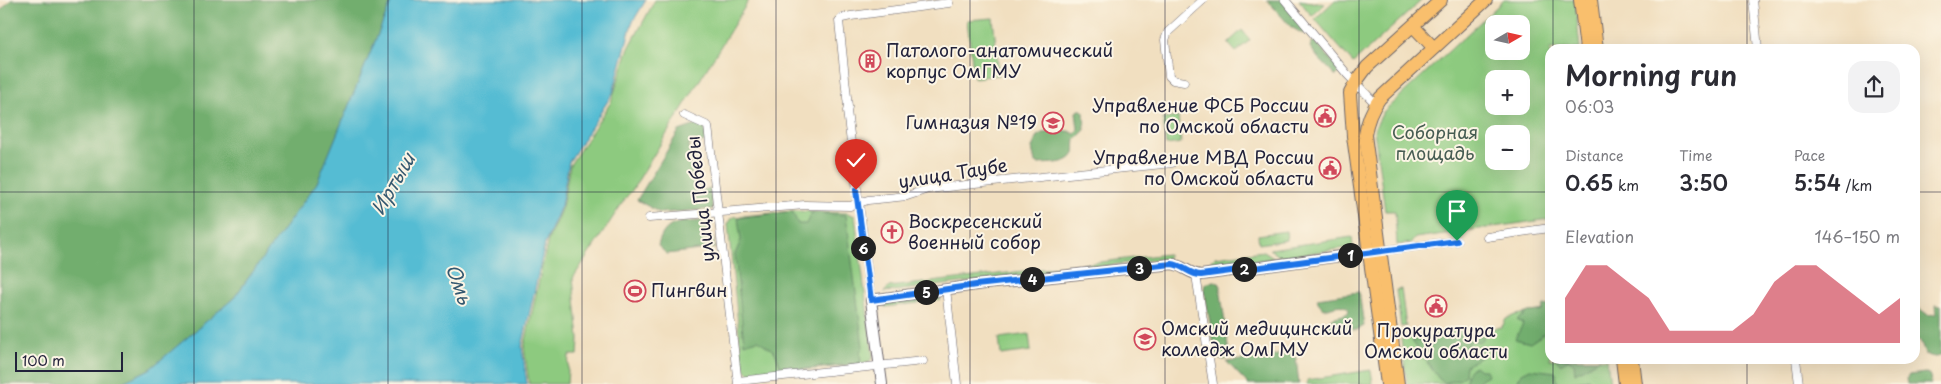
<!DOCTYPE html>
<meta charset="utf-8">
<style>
:root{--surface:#fff;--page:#f2f2f3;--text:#2b2b33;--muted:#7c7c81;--accent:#d1495b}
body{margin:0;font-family:"Playpen Sans",sans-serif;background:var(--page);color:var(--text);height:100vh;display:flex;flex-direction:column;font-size:19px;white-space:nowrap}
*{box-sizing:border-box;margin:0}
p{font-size:16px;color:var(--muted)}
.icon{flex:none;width:28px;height:28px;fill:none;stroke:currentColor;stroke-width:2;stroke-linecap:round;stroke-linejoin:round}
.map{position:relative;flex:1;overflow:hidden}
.panel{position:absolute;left:1545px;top:44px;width:375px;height:320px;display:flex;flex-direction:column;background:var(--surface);border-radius:15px;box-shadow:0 5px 20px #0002}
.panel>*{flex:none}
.needle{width:32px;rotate:81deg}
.fabs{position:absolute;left:1485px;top:15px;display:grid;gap:10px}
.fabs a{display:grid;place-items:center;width:45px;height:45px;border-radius:10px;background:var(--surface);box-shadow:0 5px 20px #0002;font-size:25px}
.scale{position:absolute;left:15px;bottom:12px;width:108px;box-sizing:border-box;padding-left:5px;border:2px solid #22223b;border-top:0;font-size:14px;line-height:18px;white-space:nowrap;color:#22223b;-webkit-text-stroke:4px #fcf5e5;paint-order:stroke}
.pin{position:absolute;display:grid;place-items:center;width:42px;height:42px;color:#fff;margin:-51px -21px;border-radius:50% 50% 50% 0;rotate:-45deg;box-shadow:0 0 5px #0007}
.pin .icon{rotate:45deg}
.km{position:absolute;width:25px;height:25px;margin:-12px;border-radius:50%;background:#222;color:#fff;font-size:14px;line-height:25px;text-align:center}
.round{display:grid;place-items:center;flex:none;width:52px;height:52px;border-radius:15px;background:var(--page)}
.headline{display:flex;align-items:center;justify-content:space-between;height:85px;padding:0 20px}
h1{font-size:28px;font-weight:600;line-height:38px}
.figures{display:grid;grid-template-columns:repeat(3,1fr);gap:8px;height:85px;padding:5px 20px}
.figures div{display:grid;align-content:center}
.figures b{font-size:21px;font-weight:600}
.figures small{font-size:14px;font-weight:400}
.figures p{font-size:14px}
.chart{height:140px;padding:10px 20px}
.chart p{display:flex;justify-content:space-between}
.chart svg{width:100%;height:90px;margin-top:5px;fill:var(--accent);opacity:.7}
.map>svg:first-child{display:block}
.green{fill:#8dca7f;stroke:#58765d;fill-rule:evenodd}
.forest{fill:#72ae6e;stroke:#4a6854}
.water{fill:#55bcd3;stroke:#3c6f87}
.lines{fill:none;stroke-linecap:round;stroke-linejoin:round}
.minor-casing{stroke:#6a646a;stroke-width:9}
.tertiary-casing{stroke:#6a646a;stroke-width:12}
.primary-casing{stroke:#6a646a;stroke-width:14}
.minor{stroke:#fff;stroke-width:8}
.tertiary{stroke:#fff;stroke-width:10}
.primary{stroke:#f9bf6d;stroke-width:12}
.route-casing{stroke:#fff;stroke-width:10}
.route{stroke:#1a73e8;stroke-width:6}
.grid{fill:none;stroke:#22223b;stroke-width:1;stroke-opacity:0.55}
.labels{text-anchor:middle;stroke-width:4;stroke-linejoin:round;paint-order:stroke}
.poi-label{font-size:18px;fill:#22223b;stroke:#fcf5e5;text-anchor:start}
.park-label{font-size:18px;fill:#475d53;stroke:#fcf5e5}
.street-label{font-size:18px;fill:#22223b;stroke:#fcf5e5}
.water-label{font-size:19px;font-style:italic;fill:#345870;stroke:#fcf5e5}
</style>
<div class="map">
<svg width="1941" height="384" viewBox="0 0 1941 384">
<rect width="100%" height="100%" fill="#fcf5e5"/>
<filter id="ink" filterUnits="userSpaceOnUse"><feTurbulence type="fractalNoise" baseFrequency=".02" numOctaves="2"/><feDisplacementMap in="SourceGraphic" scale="10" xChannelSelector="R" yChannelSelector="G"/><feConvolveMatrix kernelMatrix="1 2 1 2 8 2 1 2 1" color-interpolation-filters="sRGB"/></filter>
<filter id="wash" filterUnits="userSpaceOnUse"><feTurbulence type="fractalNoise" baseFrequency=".0096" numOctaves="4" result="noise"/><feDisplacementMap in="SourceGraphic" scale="20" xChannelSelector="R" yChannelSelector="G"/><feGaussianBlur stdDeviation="1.12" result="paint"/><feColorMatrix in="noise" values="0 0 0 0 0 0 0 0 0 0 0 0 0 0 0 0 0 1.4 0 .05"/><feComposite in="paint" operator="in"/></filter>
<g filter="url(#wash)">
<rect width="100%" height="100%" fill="#f1dfc0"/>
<g class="green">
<path d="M655 0H749L631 192 627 196 573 278 579 339 578 355H569L567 384H529L524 348 548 240 562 207 570 165 611 102 628 50Z"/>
<path d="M1299 0 1325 4 1312 16Z"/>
<path d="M1335 0H1422L1353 63 1315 19Z"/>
<path d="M1504 0H1575L1580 49H1550V219L1415 238 1411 243 1397 245 1395 211H1385L1374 130 1383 112ZM1494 24H1521V51H1494ZM1494 79H1521V106H1494ZM1494 134H1521V161H1494Z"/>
<path d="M993 18 999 75 974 78 967 20Z"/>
<path d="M1242 30 1250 40 1236 52 1228 43Z"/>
<path d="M1178 117 1181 143 1166 145 1163 119Z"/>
<path d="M794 211 847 213 855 216 873 356 871 360 865 364 752 375 744 368 742 362 728 224 733 217Z"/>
<path d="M1286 231 1287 240 1259 244 1258 235Z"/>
<path d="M1352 237 1353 247 1280 257 1270 249Z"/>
<path d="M1264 251 1275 258 1206 267V264H1209L1215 257Z"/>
<path d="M1168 254V258L884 292 889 287Z"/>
<path d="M1401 289 1406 326 1401 327 1396 290Z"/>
<path d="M937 295 941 300 885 307V303Z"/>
<path d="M1550 309V359H1607L1610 384H1407L1401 339 1481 328 1488 329 1502 327 1506 319 1515 315Z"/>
<path d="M1029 334 1031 351 1001 355 999 338Z"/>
<path d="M1371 370 1373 384H1307V380Z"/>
</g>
<g class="forest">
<path d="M11 0H392L317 183 234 298 150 369 119 384H0V11Z"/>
<path d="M1267 0H1282L1307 30 1303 34 1291 27Z"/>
<path d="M1312 42H1316L1338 68 1339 73 1336 76 1319 59 1310 47Z"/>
<path d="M1079 110H1082L1084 112 1085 130 1075 140C1074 144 1075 149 1074 153 1070 165 1048 163 1039 164L1035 163 1032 148 1037 136 1042 133 1069 131 1075 134 1078 129 1076 112Z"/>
<path d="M696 125 705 128 706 142 689 145 694 191 710 189 713 209 660 213 637 200 679 131Z"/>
<path d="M792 211 798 224H806L811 213 846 215 863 347 860 351 861 363 782 371 775 352 758 340 744 344 735 254 741 240 738 218Z"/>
<path d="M704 221 713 239 715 248 667 254 658 246C664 220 681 222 704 221Z"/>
<path d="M1214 281 1218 282 1220 286 1229 354 1228 358 1225 360 1218 359 1216 356 1204 289 1205 284Z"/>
<path d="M1359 292 1364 326 1357 330 1330 328 1327 322C1333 315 1341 317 1348 313L1349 309C1342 302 1333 307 1324 309L1318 302 1317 298Z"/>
<path d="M1544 305 1549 306 1550 330 1530 343 1515 339 1523 324 1517 320 1528 312 1542 311Z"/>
<path d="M1935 305 1941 306V355C1936 359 1931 356 1925 354L1920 341 1915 340V311L1920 309 1928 315 1936 314Z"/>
<path d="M1475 333 1482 335 1484 337 1480 342 1471 340 1466 348 1470 349 1479 346 1482 347V356L1466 366 1465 375 1461 379 1445 383 1439 379 1412 341Z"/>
<path d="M1292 353 1296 358 1299 384H1248L1227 362Z"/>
<path d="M1556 359H1600L1575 373 1574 363 1568 360 1560 364Z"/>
<path d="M1475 366 1480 370H1486L1488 375 1481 379 1477 384H1466C1466 376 1467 370 1475 366Z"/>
<path d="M1530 369 1556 372 1557 383H1563L1589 379 1592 384H1520L1518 380 1522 373Z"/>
<path d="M1925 373 1930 376 1931 384H1907L1906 379 1909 375Z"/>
</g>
<path class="water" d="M392 0H646L632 23 613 93 569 162 561 206 545 244 522 347 527 384H119L150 369 234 298 317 183Z"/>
</g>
<g filter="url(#ink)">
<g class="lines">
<g class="minor-casing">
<g id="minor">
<path d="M1285 0 1347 74 1376 104"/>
<path d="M1753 0 1758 49"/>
<path d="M1184 82 1173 80 1169 76 1165 40 1168 32 1203 0"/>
<path d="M684 115 708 126 738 384"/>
<path d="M649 218 805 205 850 206 868 200 907 196 928 189 1172 163"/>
<path d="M1487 237 1550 228"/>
<path d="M1380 251 1457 241"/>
<path d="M1196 275 1213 384"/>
<path d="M946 289 957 384"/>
<path d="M871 300 847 111 848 107 839 21 842 18 851 16 949 3"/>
<path d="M1796 359 1799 384"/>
<path d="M738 381 923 361"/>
</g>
</g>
<g class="tertiary-casing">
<path id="tertiary" d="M882 384 871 300 976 285 1172 264C1183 265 1190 275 1201 275L1377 251"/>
</g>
<g class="primary-casing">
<g id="primary">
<path d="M1580 0 1586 49"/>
<path d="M1591 0 1597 49"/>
<path d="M1413 26 1434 48"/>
<path d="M1622 359 1625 384"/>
<path d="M1632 359 1635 384"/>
<path d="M1387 384 1353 136 1350 93 1356 82 1367 67 1441 0"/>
<path d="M1398 384 1365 135C1367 121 1372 109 1380 98L1486 0"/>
</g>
</g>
<use href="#minor" class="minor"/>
<use href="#tertiary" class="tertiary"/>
<use href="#primary" class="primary"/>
</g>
</g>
<g class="lines" filter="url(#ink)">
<g class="route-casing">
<path id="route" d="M856 190 871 300 976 285 1172 264C1183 265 1190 275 1201 275L1457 241"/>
</g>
<use href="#route" class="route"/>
</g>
<path class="grid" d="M194 0V384M388 0V384M582 0V384M776 0V384M970 0V384M1165 0V384M1359 0V384M1553 0V49M1747 0V49M0 192H1550M1915 192H1941M1553 359V384M1747 359V384"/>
<defs>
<g id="building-ring" transform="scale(1.125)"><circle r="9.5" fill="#fcf5e5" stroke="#d1495b" stroke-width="1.5"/><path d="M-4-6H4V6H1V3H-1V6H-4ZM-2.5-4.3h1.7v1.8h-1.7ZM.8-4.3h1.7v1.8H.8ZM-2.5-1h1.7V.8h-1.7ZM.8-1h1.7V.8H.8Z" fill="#d1495b"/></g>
<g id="civic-ring" transform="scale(1.125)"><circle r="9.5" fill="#fcf5e5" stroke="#d1495b" stroke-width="1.5"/><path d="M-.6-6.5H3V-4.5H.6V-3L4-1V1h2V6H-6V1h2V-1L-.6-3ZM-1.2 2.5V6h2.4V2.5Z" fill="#d1495b"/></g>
<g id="school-ring" transform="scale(1.125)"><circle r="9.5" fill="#fcf5e5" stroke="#d1495b" stroke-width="1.5"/><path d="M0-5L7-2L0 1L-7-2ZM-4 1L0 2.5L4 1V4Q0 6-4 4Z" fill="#d1495b"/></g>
<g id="church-ring" transform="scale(1.125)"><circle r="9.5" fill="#fcf5e5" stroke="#d1495b" stroke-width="1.5"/><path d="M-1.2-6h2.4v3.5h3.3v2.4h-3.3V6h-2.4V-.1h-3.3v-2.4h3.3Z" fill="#d1495b"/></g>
<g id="stadium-ring" transform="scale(1.125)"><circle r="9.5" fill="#fcf5e5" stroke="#d1495b" stroke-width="1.5"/><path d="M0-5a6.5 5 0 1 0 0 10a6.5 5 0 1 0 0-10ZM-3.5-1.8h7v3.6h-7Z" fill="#d1495b"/></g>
<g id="university-ring" transform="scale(1.125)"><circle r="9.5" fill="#fcf5e5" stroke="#d1495b" stroke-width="1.5"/><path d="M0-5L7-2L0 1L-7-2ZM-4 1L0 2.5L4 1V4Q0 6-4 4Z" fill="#d1495b"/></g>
</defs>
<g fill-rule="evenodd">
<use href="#building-ring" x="870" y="61"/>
<use href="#civic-ring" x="1325" y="116"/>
<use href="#school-ring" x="1053" y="123"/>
<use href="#civic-ring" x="1330" y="168"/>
<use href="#church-ring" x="892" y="232"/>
<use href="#stadium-ring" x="635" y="291"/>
<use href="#civic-ring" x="1436" y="306"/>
<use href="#university-ring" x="1145" y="339"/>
</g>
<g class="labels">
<g class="poi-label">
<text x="886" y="57">Патолого-анатомический<tspan x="886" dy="21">корпус ОмГМУ</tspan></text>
<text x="1309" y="112" text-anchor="end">Управление ФСБ России<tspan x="1309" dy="21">по Омской области</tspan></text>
<text x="1037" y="129" text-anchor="end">Гимназия №19</text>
<text x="1314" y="164" text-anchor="end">Управление МВД России<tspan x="1314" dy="21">по Омской области</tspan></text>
<text x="908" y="228">Воскресенский<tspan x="908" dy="21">военный собор</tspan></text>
<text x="651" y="297">Пингвин</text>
<text x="1161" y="335">Омский медицинский<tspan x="1161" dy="21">колледж ОмГМУ</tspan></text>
<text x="1436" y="337" text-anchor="middle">Прокуратура<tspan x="1436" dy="21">Омской области</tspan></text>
</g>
<g class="park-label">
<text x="1435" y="139">Соборная<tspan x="1435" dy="21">площадь</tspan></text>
</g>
<g class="street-label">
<text transform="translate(953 174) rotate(-9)" y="6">улица Таубе</text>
<text transform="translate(701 199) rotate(-97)" y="6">улица Победы</text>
</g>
<g class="water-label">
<text transform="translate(393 184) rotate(-60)" y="7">Иртыш</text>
<text transform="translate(459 284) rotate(71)" y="7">Омь</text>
</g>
</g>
</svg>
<div class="fabs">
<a><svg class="needle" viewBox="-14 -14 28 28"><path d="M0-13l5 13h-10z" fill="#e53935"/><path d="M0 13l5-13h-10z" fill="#7c7c81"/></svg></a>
<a>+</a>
<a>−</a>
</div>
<div class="scale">100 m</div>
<div class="pin" style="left:1457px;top:241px;background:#1e9e55"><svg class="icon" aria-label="arrive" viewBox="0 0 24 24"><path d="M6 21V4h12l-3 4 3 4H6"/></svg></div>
<div class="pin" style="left:856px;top:190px;background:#d93025"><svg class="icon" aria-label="check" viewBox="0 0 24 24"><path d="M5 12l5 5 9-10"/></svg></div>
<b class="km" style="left:1350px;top:255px">1</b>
<b class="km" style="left:1244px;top:269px">2</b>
<b class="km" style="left:1139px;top:268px">3</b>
<b class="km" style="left:1032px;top:279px">4</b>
<b class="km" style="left:926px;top:292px">5</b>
<b class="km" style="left:863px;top:248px">6</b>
<section class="panel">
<div class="headline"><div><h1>Morning run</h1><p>06:03</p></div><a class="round"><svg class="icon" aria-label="share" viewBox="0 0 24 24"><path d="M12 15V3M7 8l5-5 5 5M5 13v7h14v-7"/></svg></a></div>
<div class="figures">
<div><p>Distance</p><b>0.65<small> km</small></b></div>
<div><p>Time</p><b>3:50</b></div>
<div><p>Pace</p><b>5:54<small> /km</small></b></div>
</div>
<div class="chart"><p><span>Elevation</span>146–150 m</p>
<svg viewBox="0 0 160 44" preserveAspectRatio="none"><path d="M0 44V22L10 6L20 6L30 14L40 22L50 38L60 38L70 38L80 38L90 30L100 14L110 6L120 6L130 14L140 22L150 30L160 22V44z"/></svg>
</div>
</section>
</div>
